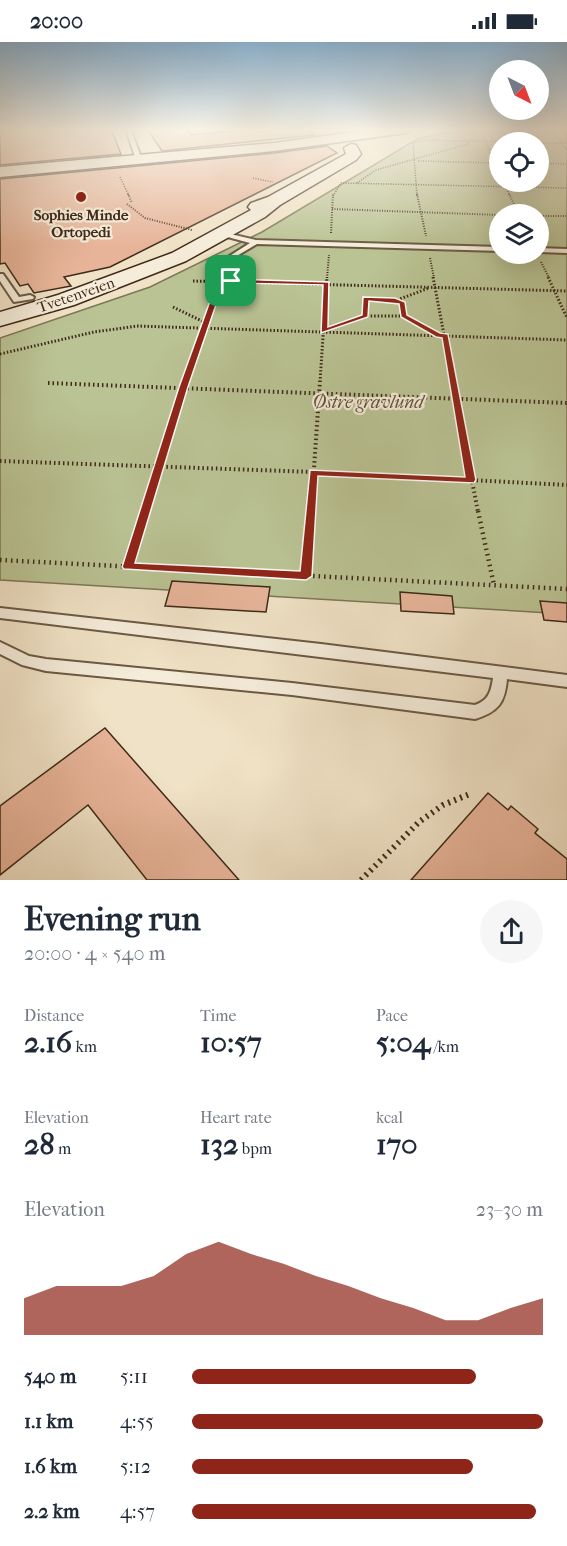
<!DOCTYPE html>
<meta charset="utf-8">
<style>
:root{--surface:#fff;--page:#f6f6f7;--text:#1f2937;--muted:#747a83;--accent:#8f2418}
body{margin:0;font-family:"IM FELL French Canon",serif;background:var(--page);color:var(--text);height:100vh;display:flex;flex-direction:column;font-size:22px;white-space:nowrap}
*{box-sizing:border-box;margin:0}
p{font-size:20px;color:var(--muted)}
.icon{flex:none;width:33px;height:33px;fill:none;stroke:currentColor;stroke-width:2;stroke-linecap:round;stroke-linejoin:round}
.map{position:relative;height:838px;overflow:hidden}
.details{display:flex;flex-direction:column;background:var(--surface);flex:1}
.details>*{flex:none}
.needle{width:39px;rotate:138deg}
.buttons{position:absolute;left:489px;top:18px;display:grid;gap:12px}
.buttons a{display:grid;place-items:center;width:60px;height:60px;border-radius:50%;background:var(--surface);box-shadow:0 6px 24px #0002;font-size:30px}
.pin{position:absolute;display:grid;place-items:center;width:51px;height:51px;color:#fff;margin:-26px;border-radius:12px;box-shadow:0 3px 9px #0006}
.round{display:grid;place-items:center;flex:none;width:63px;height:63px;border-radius:32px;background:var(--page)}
.summary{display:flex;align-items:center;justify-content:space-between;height:102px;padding:0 24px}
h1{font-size:33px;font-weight:700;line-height:45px}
.figures{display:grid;grid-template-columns:repeat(3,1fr);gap:9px;height:102px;padding:6px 24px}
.figures div{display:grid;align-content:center}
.figures b{font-size:30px;font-weight:700}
.figures small{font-size:16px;font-weight:400}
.figures p{font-size:16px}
.chart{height:168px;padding:12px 24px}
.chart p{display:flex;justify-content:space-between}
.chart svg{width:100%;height:108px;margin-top:6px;fill:var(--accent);opacity:.7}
ul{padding:0 24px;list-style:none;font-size:20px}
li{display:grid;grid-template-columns:96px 72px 1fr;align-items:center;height:45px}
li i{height:15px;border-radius:8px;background:var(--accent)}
.status{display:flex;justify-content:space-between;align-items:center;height:42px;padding:0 30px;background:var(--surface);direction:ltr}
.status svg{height:16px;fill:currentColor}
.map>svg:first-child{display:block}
.green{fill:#bac394;stroke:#7c7756;stroke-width:1.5;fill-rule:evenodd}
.building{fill:#e7b499;stroke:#3f2b19;stroke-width:1.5}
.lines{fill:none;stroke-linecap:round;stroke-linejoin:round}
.lane-casing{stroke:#6b5944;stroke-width:4}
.secondary-casing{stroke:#3f2b19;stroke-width:3}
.path-far5{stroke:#3f2b19;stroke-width:1.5;stroke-dasharray:1 1.5;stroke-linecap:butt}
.path-far4{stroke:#3f2b19;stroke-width:2;stroke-dasharray:1 1.5;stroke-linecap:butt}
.path-far3{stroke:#3f2b19;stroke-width:3;stroke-dasharray:1.5 2;stroke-linecap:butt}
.path-far2{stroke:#3f2b19;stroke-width:4;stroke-dasharray:1.5 3;stroke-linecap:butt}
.path-far1{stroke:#3f2b19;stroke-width:4.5;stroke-dasharray:1.5 4;stroke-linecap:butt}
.path{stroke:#3f2b19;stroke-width:6;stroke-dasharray:2 4.5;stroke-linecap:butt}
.lane{fill:#f5ecda;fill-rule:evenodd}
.secondary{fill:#f5ecda;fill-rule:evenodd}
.route{fill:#8f2418;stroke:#fff;stroke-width:1.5;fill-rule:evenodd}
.poi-dot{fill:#8f2418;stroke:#f5ecda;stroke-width:2}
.labels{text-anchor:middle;stroke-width:4.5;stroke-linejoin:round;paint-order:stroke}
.far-poi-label{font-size:15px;font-weight:bold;fill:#3f2b19;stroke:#f5ecda}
.far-street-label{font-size:15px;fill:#3f2b19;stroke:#f5ecda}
.park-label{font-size:18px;font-style:italic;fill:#5e5138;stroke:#f5ecda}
</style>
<div class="status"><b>20:00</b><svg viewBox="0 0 49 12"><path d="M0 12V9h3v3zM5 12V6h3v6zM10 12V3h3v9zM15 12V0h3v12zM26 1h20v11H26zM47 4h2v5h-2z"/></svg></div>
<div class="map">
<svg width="567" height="838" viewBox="0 0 567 838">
<rect width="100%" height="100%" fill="#f0e2c6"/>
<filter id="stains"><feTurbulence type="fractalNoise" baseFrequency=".00333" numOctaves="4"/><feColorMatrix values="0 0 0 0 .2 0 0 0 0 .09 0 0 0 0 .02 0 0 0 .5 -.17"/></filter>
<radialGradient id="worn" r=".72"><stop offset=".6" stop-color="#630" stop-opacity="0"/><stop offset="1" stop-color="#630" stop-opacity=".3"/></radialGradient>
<path class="green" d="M470 87H567V572L0 538V296L150 245 262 190 419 96ZM500 100H538V140H500ZM500 172H538V212H500Z"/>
<g class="building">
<path d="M21 87H111L121 112 0 123V90Z"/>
<path d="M147 87H187L191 93 252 87H306L314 93 162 109Z"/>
<path d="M327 104 337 111 110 225 64 235 71 244 34 251 28 242 20 244 5 221 0 222V137L274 111Z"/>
<path d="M172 539 270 545 266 570 165 564Z"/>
<path d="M400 550 452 554 454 572 401 569Z"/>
<path d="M540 559 567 561V580L544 578Z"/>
<path d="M105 686 239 838H147L88 763 0 833V764Z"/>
<path d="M488 751 508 768 511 764 538 787 535 791 567 817V838H411Z"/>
</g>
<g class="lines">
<g class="lane-casing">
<g id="lane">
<path d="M143 87 131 89 142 118 139 120 136 118 126 87Z"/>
<path d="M222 190 256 198 500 205V209L257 202 230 218 228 217V215L250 201 220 193 219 192Z"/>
<path d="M538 206 567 207V211L538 210Z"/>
<path d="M0 232H3L19 255 30 253 34 255 33 257 14 260 0 239Z"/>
<path d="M0 566 321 602 567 633V645L507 637C505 661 498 670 475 677L292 653 46 629 22 623 0 612V600L29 614 46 617 292 641 475 663C489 658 491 649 493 636L0 576Z"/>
</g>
</g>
<g class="secondary-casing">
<g id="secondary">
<path d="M376 87H412L406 91 274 109 0 135V125L274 101Z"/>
<path d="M351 102 356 103 361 112 356 118 280 163 265 175 186 219 74 263 0 284V270L58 253 172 211 251 168 248 165 251 161 268 155 346 112 344 106Z"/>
</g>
</g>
<g class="path-far5">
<path d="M480 87 500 133"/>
<path d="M551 87 567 108"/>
<path d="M538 101H567"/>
<path d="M418 119 500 121"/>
<path d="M538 121 567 122"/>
<path d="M120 135 129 154"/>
<path d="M253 136 273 140"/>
<path d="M503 140 510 154"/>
<path d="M357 141 376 128 468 102V99"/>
<path d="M333 154 341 141 567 146"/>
<path d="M417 154 413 101 423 98 518 100"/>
</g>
<g class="path-far4">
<path d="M128 152 132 161"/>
<path d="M417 152 426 194"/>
<path d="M509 152 519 172"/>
<path d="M127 162 145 176 192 188"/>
<path d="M332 167 500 173"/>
<path d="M538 174H567"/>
<path d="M331 191 333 152"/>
<path d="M430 216 434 236"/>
<path d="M541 220 549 236"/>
<path d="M327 236 329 213"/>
</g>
<g class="path-far3">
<path d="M433 235 453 340"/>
<path d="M548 235 567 276"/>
<path d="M193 239 567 249"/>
<path d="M366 257 395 258 402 261 403 274H366Z"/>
<path d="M397 258 429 246"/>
<path d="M173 265 206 281"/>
<path d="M403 274 437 292"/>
<path d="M327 288 366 274"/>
<path d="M0 312 94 290 137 284 567 298"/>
<path d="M186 340 217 248 222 242"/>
<path d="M320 340 327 235"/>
</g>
<g class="path-far2">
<path d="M453 339 478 470"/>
<path d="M48 341 567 361"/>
<path d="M0 419 314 430 567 443"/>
<path d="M145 470 186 339"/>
<path d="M311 470 320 339"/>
</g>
<g class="path-far1">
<path d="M478 469 494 543"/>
<path d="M0 518 567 547"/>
<path d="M128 525 145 469"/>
<path d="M306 534 311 469"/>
</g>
<path class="path" d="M361 838 419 780 443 763 472 751"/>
<use href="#lane" class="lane"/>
<use href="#secondary" class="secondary"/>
</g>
<linearGradient id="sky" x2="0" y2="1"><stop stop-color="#8bb6d8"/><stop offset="0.43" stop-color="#f8f2e5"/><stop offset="1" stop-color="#f8f2e5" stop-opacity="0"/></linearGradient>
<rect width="567" height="204" fill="url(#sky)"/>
<path class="route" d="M231 237 329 240 328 285 362 273 363 255 395 256 405 260 407 273 440 291 448 292 476 438 474 441 318 434 312 534 306 538 124 527 122 525 179 345 214 248 221 240ZM231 241 323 243 321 291 368 275 369 259 399 262 401 275 436 295 442 296 465 435 310 428 300 529 135 521 188 345 221 248 225 243Z"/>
<circle class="poi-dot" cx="81" cy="155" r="6"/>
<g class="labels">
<g class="far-poi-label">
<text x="81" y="178">Sophies Minde<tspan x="81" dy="17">Ortopedi</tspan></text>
</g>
<g class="far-street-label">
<text transform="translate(76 253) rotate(-19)" y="5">Tvetenveien</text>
</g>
<g class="park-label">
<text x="368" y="366">Østre gravlund</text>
</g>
</g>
<rect width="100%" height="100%" filter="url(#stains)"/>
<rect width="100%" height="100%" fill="url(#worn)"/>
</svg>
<div class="buttons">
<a><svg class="needle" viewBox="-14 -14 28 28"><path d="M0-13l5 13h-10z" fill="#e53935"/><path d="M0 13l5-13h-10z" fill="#747a83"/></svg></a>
<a><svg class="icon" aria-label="locate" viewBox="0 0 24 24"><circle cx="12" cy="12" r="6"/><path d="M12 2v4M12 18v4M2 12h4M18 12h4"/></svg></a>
<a><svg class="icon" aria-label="layers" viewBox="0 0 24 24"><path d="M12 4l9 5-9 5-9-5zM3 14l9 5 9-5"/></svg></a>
</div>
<div class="pin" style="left:231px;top:239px;background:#1e9e55"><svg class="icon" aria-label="arrive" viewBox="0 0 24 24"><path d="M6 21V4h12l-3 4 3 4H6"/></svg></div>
</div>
<section class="details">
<div class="summary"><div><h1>Evening run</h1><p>20:00 · 4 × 540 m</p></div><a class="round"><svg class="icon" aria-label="share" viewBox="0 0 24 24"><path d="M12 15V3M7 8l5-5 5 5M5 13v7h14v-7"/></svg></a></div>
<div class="figures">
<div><p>Distance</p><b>2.16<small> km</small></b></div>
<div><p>Time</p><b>10:57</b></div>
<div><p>Pace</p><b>5:04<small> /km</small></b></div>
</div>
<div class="figures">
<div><p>Elevation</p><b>28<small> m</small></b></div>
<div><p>Heart rate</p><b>132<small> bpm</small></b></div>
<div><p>kcal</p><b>170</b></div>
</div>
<div class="chart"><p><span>Elevation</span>23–30 m</p>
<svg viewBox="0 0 160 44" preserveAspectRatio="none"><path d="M0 44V29L10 24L20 24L30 24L40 20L50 11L60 6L70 11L80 15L90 20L100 24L110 29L120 33L130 38L140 38L150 33L160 29V44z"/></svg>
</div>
<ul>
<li><b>540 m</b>5:11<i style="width:81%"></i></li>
<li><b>1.1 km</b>4:55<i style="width:100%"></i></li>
<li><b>1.6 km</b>5:12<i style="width:80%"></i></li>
<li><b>2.2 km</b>4:57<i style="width:98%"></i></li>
</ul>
</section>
